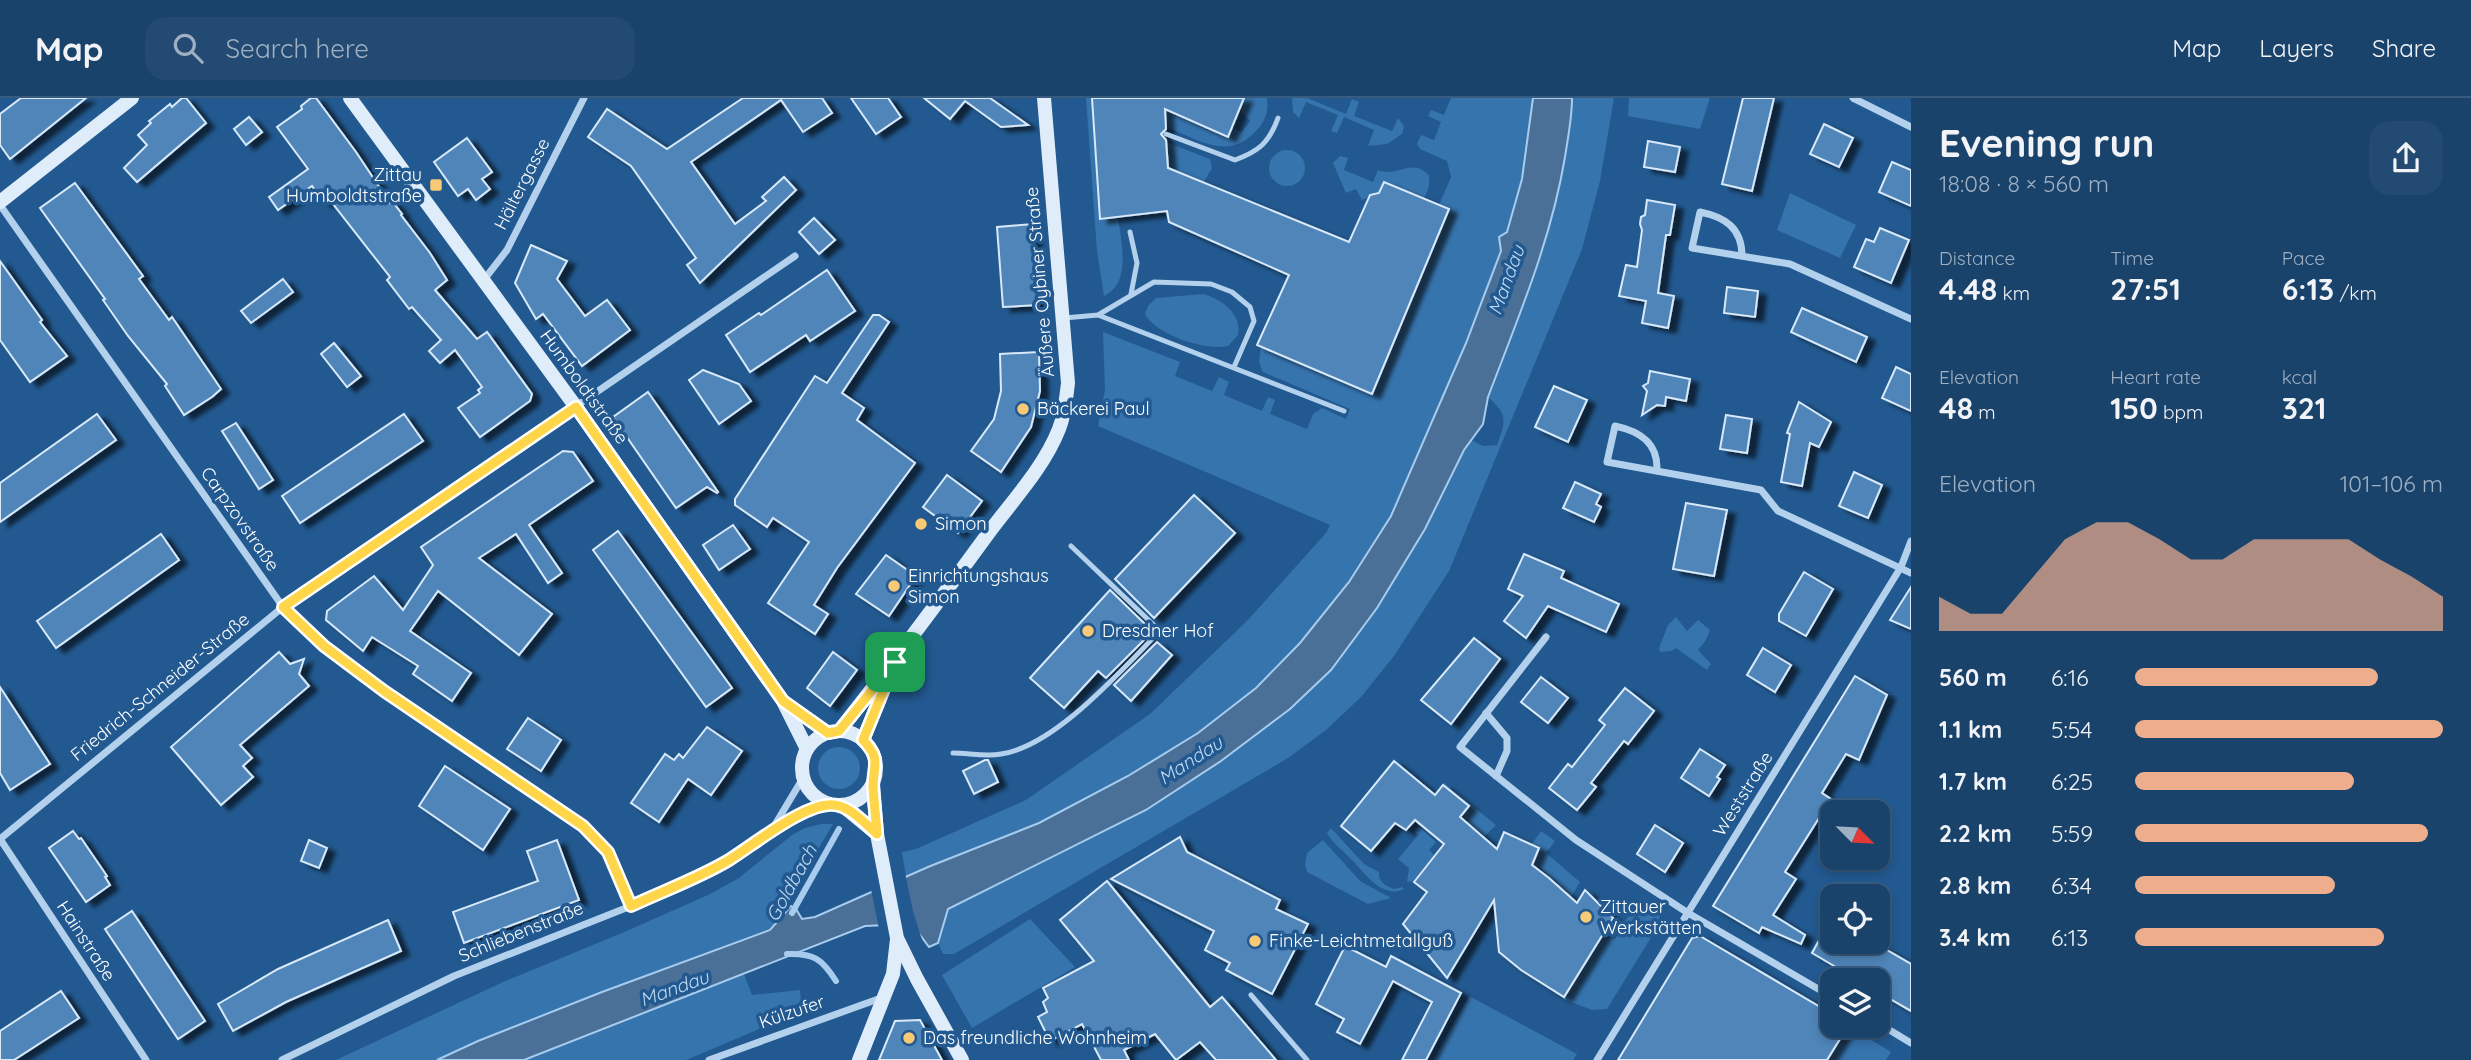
<!DOCTYPE html>
<meta charset="utf-8">
<style>
:root{--surface:#1a436c;--page:#234a72;--text:#f1f3f6;--muted:#9fb0c2;--line:#385c7f;--accent:#eead8d}
body{margin:0;font-family:Quicksand,sans-serif;background:var(--page);color:var(--text);height:100vh;display:flex;flex-direction:column;font-size:26px;white-space:nowrap}
*{box-sizing:border-box;margin:0}
p{font-size:23px;color:var(--muted)}
.icon{flex:none;width:38px;height:38px;fill:none;stroke:currentColor;stroke-width:2;stroke-linecap:round;stroke-linejoin:round}
.map{position:relative;flex:1;overflow:hidden}
.side{display:flex;flex-direction:column;background:var(--surface);width:560px}
.side>*{flex:none}
.needle{width:46px;rotate:114deg}
.buttons{position:absolute;left:1820px;top:702px;display:grid;gap:14px}
.buttons a{display:grid;place-items:center;width:70px;height:70px;border-radius:14px;background:var(--surface);box-shadow:0 4px 10px #0003,0 0 0 2px var(--line);font-size:35px}
.pin{position:absolute;display:grid;place-items:center;width:60px;height:60px;color:#fff;margin:-30px;border-radius:14px;box-shadow:0 4px 10px #0006}
.round{display:grid;place-items:center;flex:none;width:74px;height:74px;border-radius:21px;background:var(--page)}
.headline{display:flex;align-items:center;justify-content:space-between;height:119px;padding:0 28px}
h1{font-size:38px;font-weight:800;line-height:52px}
.figures{display:grid;grid-template-columns:repeat(3,1fr);gap:10px;height:119px;padding:7px 28px}
.figures div{display:grid;align-content:center}
.figures b{font-size:30px;font-weight:800}
.figures small{font-size:19px;font-weight:400}
.figures p{font-size:19px}
.chart{height:196px;padding:14px 28px}
.chart p{display:flex;justify-content:space-between}
.chart svg{width:100%;height:126px;margin-top:7px;fill:var(--accent);opacity:.7}
ul{padding:0 28px;list-style:none;font-size:23px}
li{display:grid;grid-template-columns:112px 84px 1fr;align-items:center;height:52px}
li i{height:18px;border-radius:9px;background:var(--accent)}
header{display:flex;align-items:center;gap:42px;box-sizing:border-box;height:98px;padding:0 35px;background:var(--surface);border-bottom:2px solid var(--line)}
header strong{font-size:33px}
nav{display:flex;gap:38px;margin-inline-start:auto;font-size:24px}
.search{width:490px;height:63px;background:var(--page);display:flex;align-items:center;gap:18px;box-sizing:border-box;padding:0 24px;border-radius:21px;color:var(--muted);font-size:26px}
main{display:flex;flex:1;min-height:0}
.map>svg:first-child{display:block}
.green{fill:#3674ae}
.water{fill:#4a7097;stroke:#a7ccee;stroke-width:2}
.pier{fill:#225990}
.lines{fill:none;stroke-linecap:round;stroke-linejoin:round}
.stream{stroke:#a7ccee;stroke-width:6}
.building{fill:#4f85b9;stroke:#d8e9f9;stroke-width:2;filter:url(#shadow)}
.lane{stroke:#b3d1ec;stroke-width:5}
.street{stroke:#b3d1ec;stroke-width:7}
.secondary{stroke:#dfecfa;stroke-width:14}
.route-casing{stroke:#fff;stroke-width:14}
.route{stroke:#ffd54a;stroke-width:9}
.poi-dot{fill:#f8ca75;stroke:#225990;stroke-width:2.5}
.labels{text-anchor:middle;stroke-width:7;stroke-linejoin:round;paint-order:stroke}
.poi-label{font-size:18px;fill:#fff;stroke:#225990;text-anchor:start}
.street-label{font-size:18px;fill:#fff;stroke:#225990}
.water-label{font-size:19px;font-style:italic;fill:#bfdaf3;stroke:#225990}
</style>
<header>
<strong>Map</strong>
<div class="search"><svg class="icon" aria-label="search" viewBox="0 0 24 24"><circle cx="10" cy="10" r="6"/><path d="M15 15l6 6"/></svg>Search here</div>
<nav><a>Map</a><a>Layers</a><a>Share</a></nav>
</header>
<main>
<div class="map">
<svg width="1911" height="962" viewBox="0 0 1911 962">
<defs>
<filter id="shadow"><feDropShadow dx="8" dy="4.5" stdDeviation="2" flood-color="#0009"/></filter>
</defs>
<rect width="100%" height="100%" fill="#225990"/>
<g class="green">
<path d="M1086 0H1092L1100 120 1118 119C1121 144 1132 185 1104 198L1097 153Z"/>
<path d="M1244 0H1267C1269 14 1265 24 1255 34 1226 64 1198 40 1165 29L1164 11 1228 39 1232 29 1241 35 1250 23 1239 11Z"/>
<path d="M1292 0H1307L1346 16 1352 1 1359 4 1354 18 1392 33 1398 20 1404 28 1402 36 1387 46 1368 48 1374 32 1344 19 1337 35 1331 33 1338 17 1306 4 1299 20 1293 14Z"/>
<path d="M1451 0H1533L1522 81 1506 134 1500 139 1501 153C1479 210 1456 268 1432 325 1420 356 1408 388 1392 417 1360 477 1306 548 1254 591 1191 646 1114 690 1038 725 995 745 949 760 906 779L902 754 916 751 1026 702 1150 616 1248 522 1326 435 1330 427 1098 328 1105 292 1103 234 1180 264 1175 278 1212 293 1219 279 1229 284 1224 297 1262 313 1268 299 1275 302 1270 316 1307 331 1313 316 1322 310 1346 321 1350 311 1263 274 1259 264 1261 250 1372 296 1449 111 1439 107 1451 79 1447 63 1420 51 1417 46 1421 37 1434 42 1441 24 1428 18 1431 12 1444 17Z"/>
<path d="M1572 0H1614L1600 83 1582 151 1449 473 1394 558 1361 599 1326 632 1288 660 954 856H943L938 845 948 811 1146 712 1221 663 1290 611 1331 572 1377 510 1425 431 1464 352 1471 342 1483 348 1497 347C1506 322 1508 317 1488 299 1518 220 1551 143 1565 59 1568 39 1572 20 1572 0Z"/>
<path d="M1629 0H1710L1700 31 1628 18Z"/>
<path d="M1166 44 1210 61 1212 70 1204 84 1168 70Z"/>
<circle cx="1287" cy="70" r="18"/>
<path d="M1340 58 1348 60 1344 72 1373 84 1378 72C1399 80 1409 59 1429 77V88L1424 101 1384 84 1379 95 1362 102 1356 91 1346 95 1333 65Z"/>
<path d="M1790 95 1856 127 1840 160 1777 132Z"/>
<path d="M1203 196C1221 201 1242 215 1238 237L1228 248C1205 253 1156 237 1145 216L1148 208 1156 200Z"/>
<path d="M1676 519 1687 533 1698 522 1710 532 1706 542 1698 552 1711 566 1707 572 1676 550 1671 553 1660 554 1659 550 1668 527Z"/>
<circle cx="839" cy="670" r="21"/>
<path d="M1444 685 1496 727 1485 738 1466 724 1448 743 1443 740 1468 708 1443 687Z"/>
<path d="M821 726H833L770 832 602 894 478 943 437 962H336L503 884 622 835 708 797 739 780 792 737 805 730Z"/>
<path d="M1418 728 1436 744 1429 752 1434 757 1413 783 1407 784 1409 770 1398 761 1418 737 1414 733Z"/>
<path d="M1331 730 1364 766 1379 774C1378 784 1386 788 1394 791L1402 789 1404 791C1383 801 1366 777 1354 764 1345 754 1334 747 1327 735Z"/>
<path d="M1541 733 1555 743 1546 755 1580 784 1571 799 1555 782 1538 768 1528 787 1524 785 1539 751 1531 747Z"/>
<path d="M1323 742 1360 783 1391 800 1368 806 1307 774 1305 766 1307 755Z"/>
<path d="M1653 812 1660 816 1658 828 1607 911 1592 912 1563 901 1603 836 1615 841 1628 819Z"/>
<path d="M1030 821 1075 869 972 930 942 877Z"/>
<path d="M744 876 752 897 800 892 802 913 686 962H524L671 902Z"/>
<path d="M1469 898 1577 956 1573 962H1433Z"/>
<path d="M1848 928 1891 954 1886 962H1781L1829 958Z"/>
</g>
<path class="water" d="M1533 0H1572C1572 20 1568 39 1565 59 1551 143 1518 220 1488 299L1483 326 1464 352 1425 431 1377 510 1331 572 1290 611 1221 663 1146 712 948 811 938 845 929 849 912 826 865 828 524 962H437L478 943 602 894 770 832 791 808 796 811 802 821 815 819 928 769 1039 725 1128 678 1198 635 1256 590 1300 545 1349 484 1391 418 1466 245 1501 153 1499 139 1507 134 1522 81Z"/>
<path class="pier" d="M905 775 913 813 924 848 910 830 879 831 871 791Z"/>
<g class="lines">
<g class="stream">
<path d="M792 815 839 731"/>
<path d="M787 856C814 855 822 861 836 883"/>
</g>
</g>
<g class="building">
<path d="M21 0H86L10 61 0 47V16Z"/>
<path d="M182 0H186L206 25 137 84 124 70 147 47 138 37 151 25 149 23 170 6 172 9Z"/>
<path d="M311 0H316L356 54 390 105 392 103 402 116 401 117 430 155 447 182 435 192 477 241 487 234 532 296 530 303 480 339 458 310 480 295 478 292 482 289 455 252 440 265 429 253 441 242 412 209 409 211 387 182 390 179 329 101 324 105 312 88 278 112 269 99 308 71 277 29 302 11 301 8Z"/>
<path d="M743 0H822L832 15 803 34 781 2 691 64 735 126 766 103 762 99 784 79 796 92 700 185 687 167 696 160 631 68 588 39 607 11 667 51Z"/>
<path d="M851 0H888L901 19 876 36Z"/>
<path d="M924 0H990L1028 27 1001 29 965 3 950 21Z"/>
<path d="M1092 0H1244L1228 39 1165 11 1166 31 1161 36 1166 42 1168 70 1349 144 1370 97 1379 95 1384 84 1449 111 1372 296 1257 247 1289 177 1169 124 1167 113 1100 121Z"/>
<path d="M1743 0H1774L1752 93 1722 86Z"/>
<path d="M249 19 262 34 246 47 234 31Z"/>
<path d="M1824 26 1853 40 1839 69 1810 56Z"/>
<path d="M467 40 492 74 482 81 490 91 476 102 468 91 458 98 434 64Z"/>
<path d="M1648 43 1680 49 1675 74 1644 69Z"/>
<path d="M1892 64 1911 72V108L1879 94Z"/>
<path d="M75 85 143 178 139 181 169 222 172 219 221 291 212 299 184 317 165 288 167 286 128 238 103 202 105 201 40 110Z"/>
<path d="M1647 102 1675 107 1670 137H1666L1658 195 1674 198 1668 230 1642 225 1646 203 1619 198 1626 167 1637 169 1642 132 1640 126 1641 119 1645 117Z"/>
<path d="M814 120 835 142 819 156 799 134Z"/>
<path d="M1032 126 1038 207 1003 209 997 129Z"/>
<path d="M1880 130 1909 142 1891 185 1854 169 1866 141 1874 144Z"/>
<path d="M531 147 567 163 557 181 585 218 607 202 630 232 582 268 543 216 536 221 515 185Z"/>
<path d="M0 163 42 222 40 224 67 258 30 284 0 242Z"/>
<path d="M827 172 855 213 810 243 806 237 750 274 726 237 759 215 761 217Z"/>
<path d="M283 181 293 194 251 225 241 213Z"/>
<path d="M1727 189 1758 193 1755 219 1724 215Z"/>
<path d="M1802 210 1867 239 1856 264 1791 234Z"/>
<path d="M873 217H879L889 224 842 295 864 310 857 322 915 365 837 470 814 507 828 516 815 536 768 505 809 444 773 420 767 429 735 407V401L815 278 827 285Z"/>
<path d="M334 245 361 278 347 289 321 256Z"/>
<path d="M1039 254 1040 293 1031 329 1001 374 971 353 994 321 1001 293 1000 256Z"/>
<path d="M1896 269 1911 276V313L1882 300Z"/>
<path d="M703 272 739 286 751 303 719 326 689 282Z"/>
<path d="M1650 273 1690 281 1686 303 1666 299 1665 308 1657 307 1642 317 1647 293 1643 288 1648 285Z"/>
<path d="M1554 288 1587 302 1568 344 1535 329Z"/>
<path d="M648 294 718 394 717 395 707 389 676 410 613 319Z"/>
<path d="M1799 304 1831 324 1819 349 1810 345 1802 388 1781 384 1790 336 1787 335Z"/>
<path d="M97 316 116 342 0 424V385Z"/>
<path d="M404 316 423 343 300 425 282 398Z"/>
<path d="M1726 317 1752 321 1747 355 1720 351Z"/>
<path d="M236 325 273 382 259 391 222 333Z"/>
<path d="M563 353 573 354 593 383 529 427 562 475 548 485 516 436 479 460 552 516 519 557 438 493 410 533 471 575 452 603 413 576 418 568 372 539 363 553 326 522 327 513 374 478 403 512 433 467 421 449Z"/>
<path d="M1854 374 1882 387 1868 420 1839 408Z"/>
<path d="M947 377 982 403 958 435 923 409Z"/>
<path d="M1575 384 1601 396 1596 406 1601 409 1594 424 1563 410Z"/>
<path d="M1194 397 1235 435 1154 520 1115 481Z"/>
<path d="M1686 405 1727 412 1714 478 1673 471Z"/>
<path d="M733 427 750 451 719 472 703 447Z"/>
<path d="M618 433 732 590 706 609 593 452Z"/>
<path d="M161 436 179 462 56 550 37 523Z"/>
<path d="M1524 456 1564 473 1561 480 1619 506 1606 534 1548 508 1526 540 1504 523 1523 498 1508 491Z"/>
<path d="M886 457 916 478 889 518 856 496Z"/>
<path d="M1804 474 1833 491 1806 538 1779 523V516Z"/>
<path d="M1911 489V531L1890 522Z"/>
<path d="M1110 492 1147 528 1143 532 1149 537 1106 580 1098 573 1064 610 1030 580Z"/>
<path d="M1474 540 1500 561 1451 626 1421 602Z"/>
<path d="M1157 544 1172 557 1131 603 1114 587Z"/>
<path d="M1763 550 1791 567 1775 594 1747 577Z"/>
<path d="M279 554 290 566 304 561 299 576 309 588 240 647 252 660 243 668 253 679 221 707 171 649Z"/>
<path d="M833 554 857 572 830 608 807 590Z"/>
<path d="M1855 578 1887 597 1859 662 1846 656 1822 695 1831 701 1785 774 1796 781 1773 817 1805 837 1801 846 1762 829 1759 835 1713 808Z"/>
<path d="M1541 579 1568 600 1548 625 1521 604Z"/>
<path d="M0 589 50 666 10 692 0 675Z"/>
<path d="M1625 590 1654 613 1628 646 1624 643 1591 685 1596 689 1577 712 1549 690 1568 666 1572 669 1605 627 1599 622Z"/>
<path d="M528 620 561 642 541 673 507 651Z"/>
<path d="M707 629 742 653 711 697 688 681 659 724 631 705 665 656 674 662 679 656 683 660Z"/>
<path d="M1700 651 1725 667 1717 679 1720 681 1709 698 1681 680Z"/>
<path d="M985 662H988L998 684 974 696 963 673Z"/>
<path d="M1394 663 1435 697 1443 687 1469 708 1460 719 1497 751 1504 734 1539 750 1532 767 1549 780 1577 805 1585 792 1613 820 1564 899 1521 872 1499 854 1494 802 1447 880 1403 826 1427 794 1414 784 1444 746 1415 722 1406 732 1395 725 1371 753 1341 728Z"/>
<path d="M445 668 510 711 483 752 419 708Z"/>
<path d="M1655 727 1683 745 1665 774 1637 756Z"/>
<path d="M73 733 79 741 81 740 107 778 105 779 110 787 86 804 49 750Z"/>
<path d="M1180 739 1187 754 1280 802 1276 811 1308 826 1272 896 1226 872 1230 865 1205 852 1214 833 1111 781Z"/>
<path d="M309 742 327 750 319 770 301 763Z"/>
<path d="M557 742 579 802 464 845 453 814 538 783 527 753Z"/>
<path d="M1107 783 1210 909 1222 899 1276 962H1216L1200 944 1176 962 1155 936 1124 952 1129 962H1101L1082 926 1050 943 1038 919 1047 914 1043 904 1048 900 1043 890 1094 863 1060 822Z"/>
<path d="M132 813 205 923 178 941 105 831Z"/>
<path d="M1832 819V844H1873L1911 866V913L1878 894V882H1858L1812 855Z"/>
<path d="M388 822 401 853 286 904 233 933 218 906 278 871Z"/>
<path d="M1700 838 1832 916V928H1848L1827 962H1618L1692 840Z"/>
<path d="M1345 848 1386 869 1391 858 1461 895 1426 962H1402L1432 904 1393 883 1360 946 1337 934 1344 921 1316 906Z"/>
<path d="M61 893 79 920 14 962H0V933Z"/>
<path d="M920 922 942 962H879L895 923Z"/>
</g>
<g class="lines">
<g class="lane">
<path d="M1166 36 1235 62C1259 53 1269 45 1278 20"/>
<path d="M1130 134 1137 165 1131 196"/>
<path d="M1098 217 1344 313"/>
<path d="M1064 220 1098 217 1154 184 1211 186 1232 194 1250 209 1254 223 1234 269"/>
<path d="M953 655C968 655 986 659 1001 656 1056 648 1122 571 1160 533L1071 448"/>
<path d="M1251 897 1307 962"/>
</g>
<g class="street">
<path d="M1853 0 1911 29"/>
<path d="M0 107 283 509 324 548 384 593 583 728 608 754 631 808"/>
<path d="M1742 158C1742 130 1725 119 1700 114L1692 150 1790 166 1911 221"/>
<path d="M483 183 507 152 584 0"/>
<path d="M1657 372C1658 344 1639 333 1615 328L1607 364 1761 392 1778 413 1911 475"/>
<path d="M1546 539 1460 649 1576 742 1688 815 1832 899"/>
<path d="M1486 615 1507 640V653L1496 678"/>
<path d="M773 730 803 680"/>
<path d="M0 741 283 509 795 158"/>
<path d="M0 741 146 962"/>
<path d="M1878 925 1911 945"/>
<path d="M282 962 454 878 631 808 728 762 770 733 804 715 829 706"/>
<path d="M709 962 881 900"/>
<path d="M1597 962 1901 469 1911 443"/>
</g>
<g class="secondary">
<path d="M350 0 576 309 783 603 807 651"/>
<path d="M0 104 132 0"/>
<path d="M784 604 828 635"/>
<circle cx="839" cy="670" r="37"/>
<path d="M839 633C891 568 941 500 990 433 1014 401 1044 369 1059 331 1065 316 1066 301 1068 285L1044 0"/>
<path d="M863 642 889 578"/>
<path d="M873 686 877 736 897 840 917 881 962 962"/>
<path d="M843 708 877 736"/>
<path d="M859 962 893 876 897 841"/>
</g>
</g>
<g class="lines">
<g class="route-casing">
<path id="route" d="M576 309 783 603 828 635 839 633 895 564 863 642C882 662 873 667 873 689 874 705 876 720 877 736 863 724 848 705 828 707 800 709 753 747 729 762 699 780 663 793 631 808L608 754 583 728 384 593 324 548 283 509Z"/>
</g>
<use href="#route" class="route"/>
</g>
<g class="poi-dot">
<rect x="429" y="80" width="14" height="14" rx="3.5"/>
<circle cx="1023" cy="311" r="7"/>
<circle cx="921" cy="426" r="7"/>
<circle cx="894" cy="488" r="7"/>
<circle cx="1088" cy="533" r="7"/>
<circle cx="1586" cy="819" r="7"/>
<circle cx="1255" cy="843" r="7"/>
<circle cx="909" cy="940" r="7"/>
</g>
<g class="labels">
<g class="poi-label">
<text x="422" y="83" text-anchor="end">Zittau<tspan x="422" dy="21">Humboldtstraße</tspan></text>
<text x="1037" y="317">Bäckerei Paul</text>
<text x="935" y="432">Simon</text>
<text x="908" y="484">Einrichtungshaus<tspan x="908" dy="21">Simon</tspan></text>
<text x="1102" y="539">Dresdner Hof</text>
<text x="1600" y="815">Zittauer<tspan x="1600" dy="21">Werkstätten</tspan></text>
<text x="1269" y="849">Finke-Leichtmetallguß</text>
<text x="923" y="946">Das freundliche Wohnheim</text>
</g>
<g class="street-label">
<text transform="translate(522 86) rotate(-63)" y="6">Hältergasse</text>
<text transform="translate(1040 184) rotate(-95)" y="6">Äußere Oybiner Straße</text>
<text transform="translate(584 289) rotate(54)" y="6">Humboldtstraße</text>
<text transform="translate(240 421) rotate(55)" y="6">Carpzovstraße</text>
<text transform="translate(160 589) rotate(-39)" y="6">Friedrich-Schneider-Straße</text>
<text transform="translate(1743 696) rotate(-58)" y="6">Weststraße</text>
<text transform="translate(521 834) rotate(-22)" y="6">Schliebenstraße</text>
<text transform="translate(86 843) rotate(57)" y="6">Hainstraße</text>
<text transform="translate(792 914) rotate(-19)" y="6">Külzufer</text>
</g>
<g class="water-label">
<text transform="translate(1506 182) rotate(-70)" y="7">Mandau</text>
<text transform="translate(1190 662) rotate(-33)" y="7">Mandau</text>
<text transform="translate(791 785) rotate(-61)" y="7">Goldbach</text>
<text transform="translate(674 890) rotate(-20)" y="7">Mandau</text>
</g>
</g>
</svg>
<div class="buttons">
<a><svg class="needle" viewBox="-14 -14 28 28"><path d="M0-13l5 13h-10z" fill="#e53935"/><path d="M0 13l5-13h-10z" fill="#9fb0c2"/></svg></a>
<a><svg class="icon" aria-label="locate" viewBox="0 0 24 24"><circle cx="12" cy="12" r="6"/><path d="M12 2v4M12 18v4M2 12h4M18 12h4"/></svg></a>
<a><svg class="icon" aria-label="layers" viewBox="0 0 24 24"><path d="M12 4l9 5-9 5-9-5zM3 14l9 5 9-5"/></svg></a>
</div>
<div class="pin" style="left:895px;top:564px;background:#1e9e55"><svg class="icon" aria-label="arrive" viewBox="0 0 24 24"><path d="M6 21V4h12l-3 4 3 4H6"/></svg></div>
</div>
<section class="side">
<div class="headline"><div><h1>Evening run</h1><p>18:08 · 8 × 560 m</p></div><a class="round"><svg class="icon" aria-label="share" viewBox="0 0 24 24"><path d="M12 15V3M7 8l5-5 5 5M5 13v7h14v-7"/></svg></a></div>
<div class="figures">
<div><p>Distance</p><b>4.48<small> km</small></b></div>
<div><p>Time</p><b>27:51</b></div>
<div><p>Pace</p><b>6:13<small> /km</small></b></div>
</div>
<div class="figures">
<div><p>Elevation</p><b>48<small> m</small></b></div>
<div><p>Heart rate</p><b>150<small> bpm</small></b></div>
<div><p>kcal</p><b>321</b></div>
</div>
<div class="chart"><p><span>Elevation</span>101–106 m</p>
<svg viewBox="0 0 160 44" preserveAspectRatio="none"><path d="M0 44V32L10 38L20 38L30 25L40 12L50 6L60 6L70 12L80 19L90 19L100 12L110 12L120 12L130 12L140 19L150 25L160 32V44z"/></svg>
</div>
<ul>
<li><b>560 m</b>6:16<i style="width:79%"></i></li>
<li><b>1.1 km</b>5:54<i style="width:100%"></i></li>
<li><b>1.7 km</b>6:25<i style="width:71%"></i></li>
<li><b>2.2 km</b>5:59<i style="width:95%"></i></li>
<li><b>2.8 km</b>6:34<i style="width:65%"></i></li>
<li><b>3.4 km</b>6:13<i style="width:81%"></i></li>
</ul>
</section>
</main>
